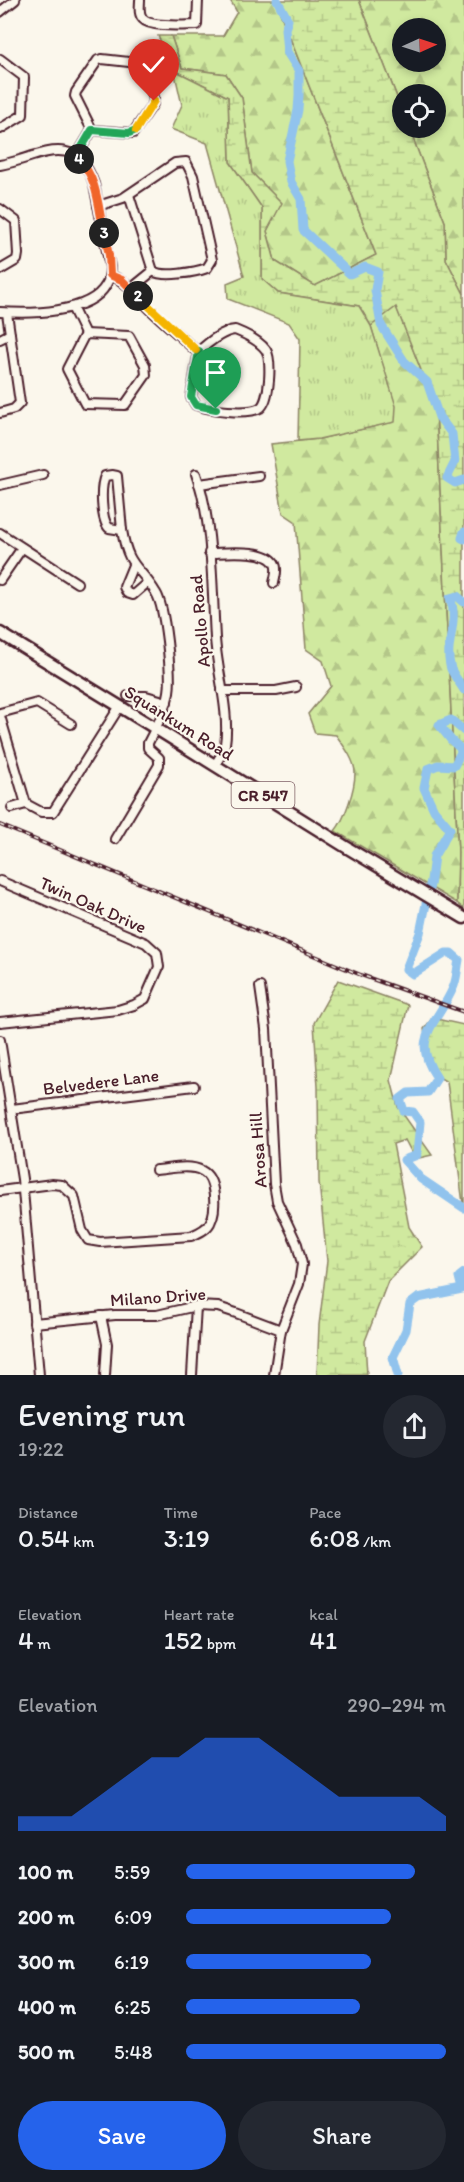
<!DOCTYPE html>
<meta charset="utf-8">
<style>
:root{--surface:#171b24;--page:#242831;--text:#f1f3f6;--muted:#9ea1a6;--accent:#2563eb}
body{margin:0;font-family:Itim,sans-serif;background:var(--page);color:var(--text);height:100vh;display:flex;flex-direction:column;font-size:22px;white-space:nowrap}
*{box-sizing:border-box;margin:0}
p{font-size:20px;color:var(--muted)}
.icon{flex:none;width:33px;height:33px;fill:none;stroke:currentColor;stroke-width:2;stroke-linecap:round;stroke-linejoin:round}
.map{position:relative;height:1375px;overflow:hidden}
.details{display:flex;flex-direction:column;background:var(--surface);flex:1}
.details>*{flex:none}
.needle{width:39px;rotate:87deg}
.tools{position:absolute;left:392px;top:18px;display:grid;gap:12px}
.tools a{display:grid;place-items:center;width:54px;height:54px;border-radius:50%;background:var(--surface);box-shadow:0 3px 9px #0003;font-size:30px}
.pin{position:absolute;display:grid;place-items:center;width:51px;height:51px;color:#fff;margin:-62px -26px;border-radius:50% 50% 50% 0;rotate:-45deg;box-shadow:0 0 6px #0007}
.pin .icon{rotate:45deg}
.km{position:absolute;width:30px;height:30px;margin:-15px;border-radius:50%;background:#222;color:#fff;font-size:16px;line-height:30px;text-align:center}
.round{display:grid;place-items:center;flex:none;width:63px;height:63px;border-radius:32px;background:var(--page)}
.headline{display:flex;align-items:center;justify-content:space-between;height:102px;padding:0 18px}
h1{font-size:33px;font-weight:600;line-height:45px}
.stats{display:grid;grid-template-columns:repeat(3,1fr);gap:9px;height:102px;padding:6px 18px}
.stats div{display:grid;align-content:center}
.stats b{font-size:26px;font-weight:600}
.stats small{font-size:16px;font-weight:400}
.stats p{font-size:16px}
.chart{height:168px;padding:12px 18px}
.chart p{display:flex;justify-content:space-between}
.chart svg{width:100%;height:108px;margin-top:6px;fill:var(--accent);opacity:.7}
.action{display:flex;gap:12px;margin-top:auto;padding:12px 18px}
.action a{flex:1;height:69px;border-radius:36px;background:var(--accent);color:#fff;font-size:24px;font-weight:600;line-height:69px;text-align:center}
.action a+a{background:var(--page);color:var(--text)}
ul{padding:0 18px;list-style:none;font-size:20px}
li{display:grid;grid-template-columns:96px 72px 1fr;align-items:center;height:45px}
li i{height:15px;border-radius:8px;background:var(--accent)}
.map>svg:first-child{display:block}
.forest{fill:url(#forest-firs);stroke:#8d8465;stroke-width:1.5;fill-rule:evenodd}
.wetland{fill:url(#wetland-marsh);stroke:#8d8465;stroke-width:1.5}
.park{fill:url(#park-tufts);stroke:#8d8465;stroke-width:1.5}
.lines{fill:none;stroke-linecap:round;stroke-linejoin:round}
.river{stroke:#91c3ed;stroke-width:9}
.minor-casing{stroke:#4a1f2b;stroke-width:12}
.major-casing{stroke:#4a1f2b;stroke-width:15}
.minor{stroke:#fbf7ec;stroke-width:8}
.major{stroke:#fbf7ec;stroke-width:10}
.rail-casing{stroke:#4a1f2b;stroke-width:4}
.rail{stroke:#fbf7ec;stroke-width:1.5;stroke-dasharray:4.5;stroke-linecap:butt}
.split-1-casing{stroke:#fff;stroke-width:12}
.split-2-casing{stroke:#fff;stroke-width:12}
.split-3-casing{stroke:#fff;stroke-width:12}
.split-4-casing{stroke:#fff;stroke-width:12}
.split-5-casing{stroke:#fff;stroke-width:12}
.split-6-casing{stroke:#fff;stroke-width:12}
.split-1{stroke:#22a559;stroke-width:8}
.split-2{stroke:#f5b400;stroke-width:8}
.split-3{stroke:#f0652b;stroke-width:8}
.split-4{stroke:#f0652b;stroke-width:8}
.split-5{stroke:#22a559;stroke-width:8}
.split-6{stroke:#f5b400;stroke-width:8}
.labels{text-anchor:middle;stroke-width:4.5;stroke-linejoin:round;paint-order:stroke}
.shield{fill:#fbf7ec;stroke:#7f6065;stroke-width:1.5}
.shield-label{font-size:16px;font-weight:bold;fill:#4a1f2b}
.street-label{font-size:18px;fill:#4a1f2b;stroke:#fbf7ec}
</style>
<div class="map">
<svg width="464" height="1375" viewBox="0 0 464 1375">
<defs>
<pattern id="forest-firs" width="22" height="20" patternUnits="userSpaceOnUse" patternTransform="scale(1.5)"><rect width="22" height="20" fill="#d0e99f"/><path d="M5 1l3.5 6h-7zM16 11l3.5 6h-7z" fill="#b4c789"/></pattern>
<pattern id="wetland-marsh" width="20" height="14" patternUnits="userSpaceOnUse" patternTransform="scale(1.5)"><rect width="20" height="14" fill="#d0e99f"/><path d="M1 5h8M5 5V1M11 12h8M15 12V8" fill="none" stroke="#b4c789"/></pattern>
<pattern id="park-tufts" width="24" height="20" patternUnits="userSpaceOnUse" patternTransform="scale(1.5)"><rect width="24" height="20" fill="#d0e99f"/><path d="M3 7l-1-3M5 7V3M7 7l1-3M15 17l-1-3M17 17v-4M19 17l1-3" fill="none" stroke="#b4c789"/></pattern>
</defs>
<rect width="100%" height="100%" fill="#fbf7ec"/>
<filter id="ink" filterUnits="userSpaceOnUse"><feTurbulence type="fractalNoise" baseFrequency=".0167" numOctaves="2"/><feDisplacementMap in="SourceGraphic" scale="12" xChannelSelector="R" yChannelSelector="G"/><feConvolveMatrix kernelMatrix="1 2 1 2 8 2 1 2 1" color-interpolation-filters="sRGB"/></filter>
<g filter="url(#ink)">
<g class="forest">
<path d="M230 0H275L376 255 315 286 275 261 267 231 281 203 252 173 242 98 226 74 182 68 171 36H223L237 12Z"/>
<path d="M359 0H464V294L446 259 445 222 409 128H435V94H402V110ZM402 28H435V62H402Z"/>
<path d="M396 306 436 408 458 852 457 903 335 831C345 819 355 789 355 773 355 760 343 745 336 735L315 733 308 714 331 686 323 661 306 649 296 522 283 513 271 444 319 439 394 422 395 406 371 326Z"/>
</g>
<g class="wetland">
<path d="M275 0H359L402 110V128H409L445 222 446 259 464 294V909L457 903 458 852 436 408 396 307 371 326 359 306 278 293 262 279V208L230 162 228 97 174 70 158 36H171L182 68 226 74 242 98 252 173 282 203 267 231 275 261 315 286 376 255Z"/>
<path d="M338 980 408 1005 391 1080 398 1107 432 1155 415 1159 405 1140 393 1144 409 1227 422 1247 388 1281 365 1341 367 1375H317L319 1325 327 1261 319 1182 318 1087 314 1023Z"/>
<path d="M432 1018 464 1025V1211L447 1082 432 1073 424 1029Z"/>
</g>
<path class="park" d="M174 70 228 97 230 162 262 208V279L278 293 359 306 371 326 396 406 395 422 319 439 298 441 300 339 289 323 228 299 227 283 244 276 207 143 171 129 182 105Z"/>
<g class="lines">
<g class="river">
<path d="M277 0 288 20 285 29 287 52 299 71V96L298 110 287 161 291 182 301 199 303 230 350 274 365 267 378 272 375 290 381 325 404 361 427 382 439 417 452 434 455 462 447 478 455 483 464 480"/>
<path d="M464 532 462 538 464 539"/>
<path d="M464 602 457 596 450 598C460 623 443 645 451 669 454 676 460 683 464 690"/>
<path d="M464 731 451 720 439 725 451 740 462 750 454 766 438 765 428 769 424 788 434 810 450 829 434 856 431 880 420 933 406 969 413 974 446 953H451L459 960C457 969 457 980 453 988 437 1025 409 1037 437 1078L428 1092 408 1093 400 1099 404 1111 413 1112 420 1122 417 1155 404 1160 421 1179 464 1208"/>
<path d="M398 1375 393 1357 406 1330 410 1304 418 1298 462 1289 459 1277 464 1273"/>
</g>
<g class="minor-casing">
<g id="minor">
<path d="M140 0C140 6 138 14 143 19 151 28 185 25 197 25L198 0"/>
<path d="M0 12 15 0"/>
<path d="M0 59 24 77 23 115 0 129"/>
<path d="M102 59 138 63 154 97 153 104 133 133 92 130 75 96 76 92 98 60Z"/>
<path d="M76 157 92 130"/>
<path d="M0 165C37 159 75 128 94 184L110 267C110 273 110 279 106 285 90 314 29 314 0 312"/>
<path d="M129 195 153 271"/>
<path d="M98 206 123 198 175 163 186 162 193 176 212 260 207 268C196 272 163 278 153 271"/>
<path d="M0 209 16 221 18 254 17 260 0 270"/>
<path d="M110 275C128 282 135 294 149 308 163 322 179 335 194 349L199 351"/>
<path d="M132 288 153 271"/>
<path d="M72 307 85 334"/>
<path d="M235 330C245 334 260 341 266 350 272 360 270 401 260 408 247 415 209 410 196 405L191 397 199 351C209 342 222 331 235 330Z"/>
<path d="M85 334 129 336 145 365 146 375 125 405 85 404 67 369Z"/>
<path d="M0 339 10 334"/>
<path d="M0 413 14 409 20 403 7 313"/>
<path d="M196 474C213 521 212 589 215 638 217 671 230 713 225 744 224 752 219 758 215 765"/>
<path d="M112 475 117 476 122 530 109 528C101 520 100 487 105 476Z"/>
<path d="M199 484 259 476"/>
<path d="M0 485 43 475"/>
<path d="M0 533 77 583"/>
<path d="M209 553C225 553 267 548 275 564 278 570 275 577 274 583"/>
<path d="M133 565 124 587 127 593 133 595 148 582"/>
<path d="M0 580 22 548"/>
<path d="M222 691H276L296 687"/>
<path d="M128 696H146L167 702"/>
<path d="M0 713 37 703 71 724"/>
<path d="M0 716 26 804"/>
<path d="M12 808 26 804 41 812H53L120 706"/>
<path d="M115 839 159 765V758L148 748V743C156 727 166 710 169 692 172 675 165 607 156 593 139 565 128 568 122 530"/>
<path d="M0 881 146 943 157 953 159 967 145 999 134 1005 118 1010 0 1022"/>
<path d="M260 987 266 1029 274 1184 277 1201 297 1244 302 1264 299 1284 281 1330 274 1375"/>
<path d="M0 1040 22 1179 39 1375"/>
<path d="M12 1109 194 1086"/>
<path d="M0 1191 52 1184 62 1185 74 1196 82 1230 88 1240 100 1242 191 1236C198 1233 206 1230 210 1223 217 1210 216 1178 202 1171 190 1164 170 1169 156 1170"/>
<path d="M101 1316 107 1344 105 1375"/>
<path d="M34 1323 115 1315H157L196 1306 218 1307 236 1313 281 1330"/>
<path d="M192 1375 196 1306"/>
</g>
</g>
<g class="major-casing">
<path id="major" d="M0 633 155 728 346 847 464 918"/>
</g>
<use href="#minor" class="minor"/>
<use href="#major" class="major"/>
<g class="rail-casing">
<path id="rail" d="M0 825 361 975 464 1012"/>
</g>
<use href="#rail" class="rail"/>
</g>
</g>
<g class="lines" filter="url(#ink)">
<g class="split-1-casing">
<path id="split-1" d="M196 350 199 351 191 397 196 405 216 409"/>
</g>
<g class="split-2-casing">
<path id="split-2" d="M138 296 196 350"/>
</g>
<g class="split-3-casing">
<path id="split-3" d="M104 233 109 255 110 275 122 280 138 296"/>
</g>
<g class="split-4-casing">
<path id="split-4" d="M79 159C98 179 98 207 104 233"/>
</g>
<g class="split-5-casing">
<path id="split-5" d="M79 159 76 157 92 130 129 133 136 130"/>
</g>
<g class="split-6-casing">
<path id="split-6" d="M136 130 154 101"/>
</g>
<use href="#split-1" class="split-1"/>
<use href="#split-2" class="split-2"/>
<use href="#split-3" class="split-3"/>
<use href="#split-4" class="split-4"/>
<use href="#split-5" class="split-5"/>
<use href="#split-6" class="split-6"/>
</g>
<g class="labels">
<rect class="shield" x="231.5" y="782" width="63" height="26" rx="4.5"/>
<g class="shield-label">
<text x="263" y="801">CR 547</text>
</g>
<g class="street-label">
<text transform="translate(200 621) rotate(-95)" y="6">Apollo Road</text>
<text transform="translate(179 723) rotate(32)" y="6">Squankum Road</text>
<text transform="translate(93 905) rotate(24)" y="6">Twin Oak Drive</text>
<text transform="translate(101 1082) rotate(-7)" y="6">Belvedere Lane</text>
<text transform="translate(258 1150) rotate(-94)" y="6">Arosa Hill</text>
<text transform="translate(158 1297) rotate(-4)" y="6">Milano Drive</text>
</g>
</g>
</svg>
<div class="tools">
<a><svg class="needle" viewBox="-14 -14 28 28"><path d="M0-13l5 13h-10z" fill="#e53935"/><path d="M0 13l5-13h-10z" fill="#9ea1a6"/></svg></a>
<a><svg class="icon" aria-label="locate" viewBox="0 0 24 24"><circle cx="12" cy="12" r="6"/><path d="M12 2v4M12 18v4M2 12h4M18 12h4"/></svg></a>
</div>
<div class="pin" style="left:216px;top:409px;background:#1e9e55"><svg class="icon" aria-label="arrive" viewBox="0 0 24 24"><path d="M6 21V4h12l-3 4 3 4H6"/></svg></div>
<div class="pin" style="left:154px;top:101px;background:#d93025"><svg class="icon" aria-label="check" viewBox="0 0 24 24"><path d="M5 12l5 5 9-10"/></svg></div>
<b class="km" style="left:138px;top:296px">2</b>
<b class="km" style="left:104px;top:233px">3</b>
<b class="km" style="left:79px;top:159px">4</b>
</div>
<section class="details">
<div class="headline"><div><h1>Evening run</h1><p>19:22</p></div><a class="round"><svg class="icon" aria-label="share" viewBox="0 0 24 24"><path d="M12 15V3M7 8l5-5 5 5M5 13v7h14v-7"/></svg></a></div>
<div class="stats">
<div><p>Distance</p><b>0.54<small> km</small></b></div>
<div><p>Time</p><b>3:19</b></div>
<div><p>Pace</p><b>6:08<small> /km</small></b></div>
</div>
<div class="stats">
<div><p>Elevation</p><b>4<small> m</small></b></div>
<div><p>Heart rate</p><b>152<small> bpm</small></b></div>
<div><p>kcal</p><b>41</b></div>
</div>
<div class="chart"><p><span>Elevation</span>290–294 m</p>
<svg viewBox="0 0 160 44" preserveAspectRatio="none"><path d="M0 44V38L10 38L20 38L30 30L40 22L50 14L60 14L70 6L80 6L90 6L100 14L110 22L120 30L130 30L140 30L150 30L160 38V44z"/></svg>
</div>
<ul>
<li><b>100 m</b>5:59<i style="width:88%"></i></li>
<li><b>200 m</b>6:09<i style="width:79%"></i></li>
<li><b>300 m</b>6:19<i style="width:71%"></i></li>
<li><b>400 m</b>6:25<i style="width:67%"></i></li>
<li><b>500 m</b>5:48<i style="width:100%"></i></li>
</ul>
<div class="action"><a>Save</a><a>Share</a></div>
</section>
